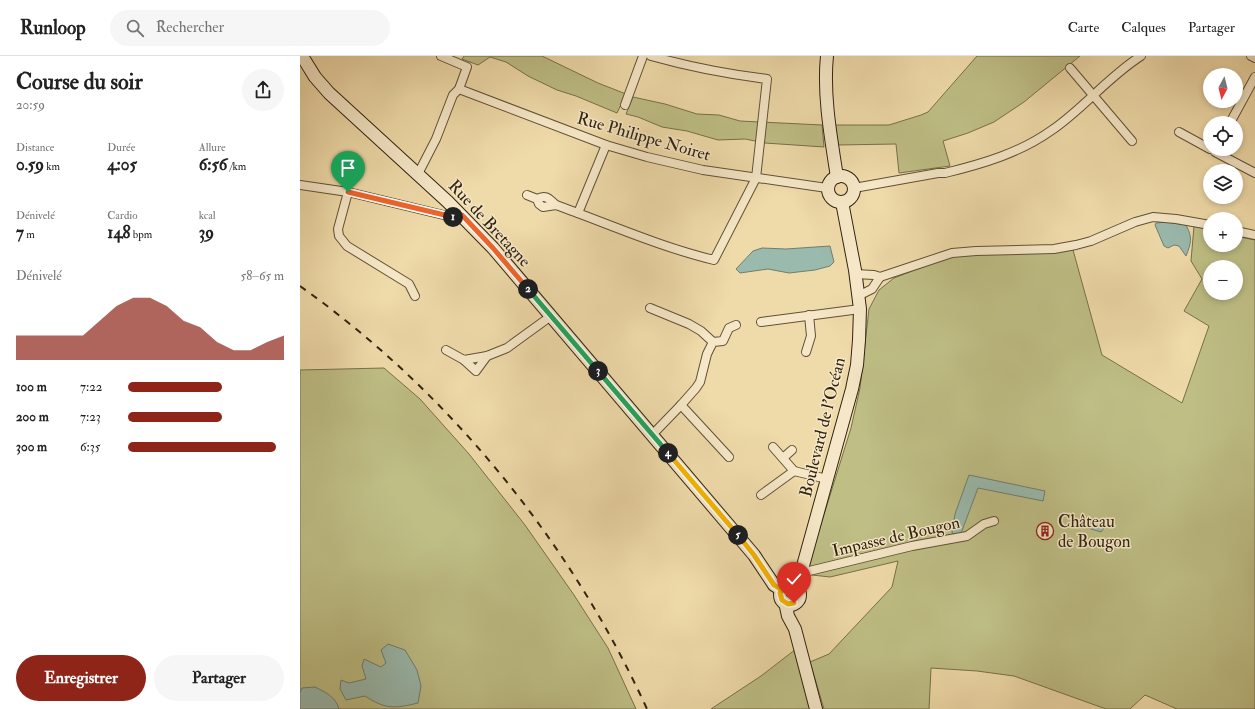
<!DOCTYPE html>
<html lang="fr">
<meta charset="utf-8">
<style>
:root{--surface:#fff;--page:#f6f6f6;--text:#222;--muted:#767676;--line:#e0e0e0;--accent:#8f2418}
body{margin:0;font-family:"IM FELL Double Pica",serif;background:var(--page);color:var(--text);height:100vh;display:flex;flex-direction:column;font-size:15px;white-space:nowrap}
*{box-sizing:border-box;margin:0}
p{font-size:13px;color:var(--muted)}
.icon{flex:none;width:22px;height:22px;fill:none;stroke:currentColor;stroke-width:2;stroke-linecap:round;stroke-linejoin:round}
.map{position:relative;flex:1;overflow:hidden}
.sheet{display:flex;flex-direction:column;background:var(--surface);width:300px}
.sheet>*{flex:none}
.needle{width:26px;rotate:187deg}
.tools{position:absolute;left:903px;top:12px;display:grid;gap:8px}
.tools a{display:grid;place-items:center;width:40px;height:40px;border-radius:50%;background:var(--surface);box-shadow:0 2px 6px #0003;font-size:20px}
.pin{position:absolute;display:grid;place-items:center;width:34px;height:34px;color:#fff;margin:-41px -17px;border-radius:50% 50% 50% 0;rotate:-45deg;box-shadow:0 0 4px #0007}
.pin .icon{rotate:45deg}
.km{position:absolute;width:20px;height:20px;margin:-10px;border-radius:50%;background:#222;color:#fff;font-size:11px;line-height:20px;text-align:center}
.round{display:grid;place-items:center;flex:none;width:42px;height:42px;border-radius:21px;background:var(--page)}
.overview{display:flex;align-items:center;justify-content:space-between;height:68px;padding:0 16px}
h1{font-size:22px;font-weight:700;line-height:30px}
.stats{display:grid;grid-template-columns:repeat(3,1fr);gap:6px;height:68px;padding:4px 16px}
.stats div{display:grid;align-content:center}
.stats b{font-size:17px;font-weight:700}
.stats small{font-size:11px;font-weight:400}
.stats p{font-size:11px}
.chart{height:112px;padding:8px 16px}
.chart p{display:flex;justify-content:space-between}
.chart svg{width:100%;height:72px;margin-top:4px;fill:var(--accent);opacity:.7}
.primary-button{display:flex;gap:8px;margin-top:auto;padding:8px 16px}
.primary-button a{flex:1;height:46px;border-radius:24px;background:var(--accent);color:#fff;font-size:16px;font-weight:700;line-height:46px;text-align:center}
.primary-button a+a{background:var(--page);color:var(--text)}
ul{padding:0 16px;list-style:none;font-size:13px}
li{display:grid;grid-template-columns:64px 48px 1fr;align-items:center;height:30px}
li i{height:10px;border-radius:5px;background:var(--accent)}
header{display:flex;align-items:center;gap:24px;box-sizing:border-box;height:56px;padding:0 20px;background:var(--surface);border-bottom:1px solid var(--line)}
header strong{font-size:19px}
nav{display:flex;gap:22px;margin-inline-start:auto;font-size:14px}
.search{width:280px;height:36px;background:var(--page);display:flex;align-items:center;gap:10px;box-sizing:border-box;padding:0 14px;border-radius:22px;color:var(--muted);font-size:15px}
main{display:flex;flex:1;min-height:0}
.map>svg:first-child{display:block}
.green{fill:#bebe85;stroke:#77704a;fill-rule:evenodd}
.water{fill:#9abaae;stroke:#707e6f}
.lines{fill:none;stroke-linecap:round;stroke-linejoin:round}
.minor-casing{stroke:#605136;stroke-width:10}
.secondary-casing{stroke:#302310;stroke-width:14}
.minor{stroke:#f5e7c7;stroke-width:8}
.secondary{stroke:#f5e7c7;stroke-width:12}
.rail{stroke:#302310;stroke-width:2;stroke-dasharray:7 7;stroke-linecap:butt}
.split-1-casing{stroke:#fff;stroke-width:8}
.split-2-casing{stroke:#fff;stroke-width:8}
.split-3-casing{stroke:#fff;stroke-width:8}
.split-4-casing{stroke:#fff;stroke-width:8}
.split-5-casing{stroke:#fff;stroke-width:8}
.split-6-casing{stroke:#fff;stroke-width:8}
.split-1{stroke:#f0652b;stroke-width:5}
.split-2{stroke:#f0652b;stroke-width:5}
.split-3{stroke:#22a559;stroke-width:5}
.split-4{stroke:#22a559;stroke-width:5}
.split-5{stroke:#f5b400;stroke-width:5}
.split-6{stroke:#f5b400;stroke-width:5}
.labels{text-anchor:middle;stroke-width:3;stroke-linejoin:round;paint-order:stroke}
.street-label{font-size:17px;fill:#302310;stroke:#f5e7c7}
.poi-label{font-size:17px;fill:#302310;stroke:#f5e7c7;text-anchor:start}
</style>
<header>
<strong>Runloop</strong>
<div class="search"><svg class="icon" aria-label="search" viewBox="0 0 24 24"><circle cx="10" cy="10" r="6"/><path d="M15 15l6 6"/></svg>Rechercher</div>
<nav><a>Carte</a><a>Calques</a><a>Partager</a></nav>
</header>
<main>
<section class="sheet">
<div class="overview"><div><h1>Course du soir</h1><p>20:59</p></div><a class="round"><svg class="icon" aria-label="share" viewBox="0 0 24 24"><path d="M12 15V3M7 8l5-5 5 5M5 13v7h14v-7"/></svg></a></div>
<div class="stats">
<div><p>Distance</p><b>0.59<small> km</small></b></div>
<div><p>Durée</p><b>4:05</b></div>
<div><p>Allure</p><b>6:56<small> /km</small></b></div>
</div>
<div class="stats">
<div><p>Dénivelé</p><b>7<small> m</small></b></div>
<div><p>Cardio</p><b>148<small> bpm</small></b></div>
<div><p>kcal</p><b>39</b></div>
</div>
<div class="chart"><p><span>Dénivelé</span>58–65 m</p>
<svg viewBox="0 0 160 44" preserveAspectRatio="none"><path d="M0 44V29L10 29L20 29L30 29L40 29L50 20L60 11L70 6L80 6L90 11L100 20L110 24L120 33L130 38L140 38L150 33L160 29V44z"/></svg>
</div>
<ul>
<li><b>100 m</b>7:22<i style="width:60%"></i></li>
<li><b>200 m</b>7:23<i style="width:60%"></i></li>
<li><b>300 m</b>6:35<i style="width:95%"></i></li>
</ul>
<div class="primary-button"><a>Enregistrer</a><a>Partager</a></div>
</section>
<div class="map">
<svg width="955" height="653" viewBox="0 0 955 653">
<rect width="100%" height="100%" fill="#efdaa9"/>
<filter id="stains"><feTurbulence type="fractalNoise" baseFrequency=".005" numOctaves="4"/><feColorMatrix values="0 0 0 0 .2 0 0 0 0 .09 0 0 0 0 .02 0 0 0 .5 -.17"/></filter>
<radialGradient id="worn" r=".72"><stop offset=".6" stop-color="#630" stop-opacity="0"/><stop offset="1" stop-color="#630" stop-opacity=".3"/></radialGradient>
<g class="green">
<path d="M164 0H242L298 27 326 38 317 57 276 40 257 34 228 20 206 6 190 1 178 9 162 3Z"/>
<path d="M677 0H780L724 46 694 66 668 77 643 85 650 110 599 117 596 88 538 89 535 69H589L621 59 628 56Z"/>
<path d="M333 41 365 48 397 58 419 59 440 65 522 69 524 91 465 87 445 83 418 84 387 75 362 71 338 61 326 58Z"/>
<path d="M894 170 910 174V189H936V180L955 184V653H877L845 639 830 653H806L714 620 677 615 631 612 629 653H524L510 606 529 598 592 531 598 505 530 521 512 519 507 513 551 372 560 332 569 253 579 234 594 222 625 210 658 199 773 194 802 299 882 347 909 270 884 255 902 223 891 205ZM910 211H936V237H910Z"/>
<path d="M84 312 120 343 169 398 225 469 274 539 308 592 336 653H0V314Z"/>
<path d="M496 593 513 653H411L461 620Z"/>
</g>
<g class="water">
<path d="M866 166 886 169C893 182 891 187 886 200L879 190 874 189 868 192 864 190 855 169 856 167Z"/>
<path d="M530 190 534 206 530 210 515 214 489 217 468 213 440 217 436 213 453 195 462 192 486 193Z"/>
<path d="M669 419 745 435 743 445 678 432 660 480 652 477 655 458Z"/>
<path d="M793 462 807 468 801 476 788 472Z"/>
<path d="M88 588 105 594 117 614 121 630 118 647C93 653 85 653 65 640L46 644 40 633 41 624 49 627 66 623 62 610 64 603 81 611 86 607 81 594Z"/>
<path d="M15 631C25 636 36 641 39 653H0V637L2 632Z"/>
</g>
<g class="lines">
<g class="minor-casing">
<g id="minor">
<path d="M141 0 167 11 159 33 306 89 347 101 403 114 527 132"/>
<path d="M951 0 955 2"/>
<path d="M770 12 832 85"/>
<path d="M325 49 343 0"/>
<path d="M930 67 955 21"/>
<path d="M879 76 910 93"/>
<path d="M915 96 955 117"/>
<path d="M118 118 136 83 153 39 159 33"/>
<path d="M0 129 48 136 152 161 162 159"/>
<path d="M554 132 638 117H645C682 108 720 97 752 74 784 52 808 21 841 0"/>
<path d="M48 136 38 173 39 180 47 190 109 228 115 240"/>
<path d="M227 139 237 143 239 148 243 151 256 149C309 168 360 191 414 204L456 122 467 23C426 18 390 11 351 0"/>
<path d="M237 143C246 138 249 143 256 149"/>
<path d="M278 157 306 89"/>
<path d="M936 175 955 179"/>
<path d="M555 218 574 219 580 221 652 197 676 195 754 193 776 189 791 185 835 166 853 161 876 163 910 169"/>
<path d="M558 240 572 233 580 221"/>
<path d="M350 252 389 268 401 275 413 286"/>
<path d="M461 266 560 253"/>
<path d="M146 294 164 304 187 300 207 292 251 260"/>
<path d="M506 296 511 280 509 259"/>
<path d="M164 304 176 315 187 300"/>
<path d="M381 349 429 401"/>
<path d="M353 378 381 349 396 332 400 326 407 298 413 286 423 285 429 272 436 269"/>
<path d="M483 402 492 394"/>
<path d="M494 415 527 423"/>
<path d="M461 439 494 415 473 391"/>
<path d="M501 517 612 490 667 480 684 468 694 465"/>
</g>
</g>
<g class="secondary-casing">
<g id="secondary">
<path d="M2 0 15 21 29 37 148 146 193 192 454 499 474 529 482 534"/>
<path d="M527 0C523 39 531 82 537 121"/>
<circle cx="541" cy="133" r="13"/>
<circle cx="490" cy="539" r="10"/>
<path d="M495 531 499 525 501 517 552 333 557 309 559 284 560 253 555 214 542 146"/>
<path d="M485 546 488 560 495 573 516 653"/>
</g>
</g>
<use href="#minor" class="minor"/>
<use href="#secondary" class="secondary"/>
<path class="rail" d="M0 230C150 337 270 485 347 653"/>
</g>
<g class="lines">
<g class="split-1-casing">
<path id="split-1" d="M48 136 153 161"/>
</g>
<g class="split-2-casing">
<path id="split-2" d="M153 161 162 159 193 192 228 233"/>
</g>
<g class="split-3-casing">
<path id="split-3" d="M228 233 298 315"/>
</g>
<g class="split-4-casing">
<path id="split-4" d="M298 315 368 397"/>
</g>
<g class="split-5-casing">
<path id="split-5" d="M368 397 438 479"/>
</g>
<g class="split-6-casing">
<path id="split-6" d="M438 479 454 499 474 529 482 534 480 537 482 544 488 548 494 547"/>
</g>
<use href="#split-1" class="split-1"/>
<use href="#split-2" class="split-2"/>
<use href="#split-3" class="split-3"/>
<use href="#split-4" class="split-4"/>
<use href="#split-5" class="split-5"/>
<use href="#split-6" class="split-6"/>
</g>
<defs>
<g id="building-ring" transform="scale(0.9)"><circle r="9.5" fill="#f5e7c7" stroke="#8f2418" stroke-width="1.5"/><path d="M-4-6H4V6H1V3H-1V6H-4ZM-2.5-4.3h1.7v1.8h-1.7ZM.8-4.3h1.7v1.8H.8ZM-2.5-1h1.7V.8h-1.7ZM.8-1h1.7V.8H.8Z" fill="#8f2418"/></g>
</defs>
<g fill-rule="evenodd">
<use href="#building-ring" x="745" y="475"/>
</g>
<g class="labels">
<g class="street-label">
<text transform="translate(344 80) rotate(16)" y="6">Rue Philippe Noiret</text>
<text transform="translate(190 167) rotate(47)" y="6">Rue de Bretagne</text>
<text transform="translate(522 371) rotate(-76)" y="6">Boulevard de l'Océan</text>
<text transform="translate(596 480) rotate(-13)" y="6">Impasse de Bougon</text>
</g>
<g class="poi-label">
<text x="758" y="471">Château<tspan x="758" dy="20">de Bougon</tspan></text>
</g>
</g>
<rect width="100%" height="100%" filter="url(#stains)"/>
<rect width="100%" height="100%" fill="url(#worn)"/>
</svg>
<div class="tools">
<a><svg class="needle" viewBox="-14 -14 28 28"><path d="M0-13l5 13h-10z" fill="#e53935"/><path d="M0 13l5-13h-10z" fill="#767676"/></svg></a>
<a><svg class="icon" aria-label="locate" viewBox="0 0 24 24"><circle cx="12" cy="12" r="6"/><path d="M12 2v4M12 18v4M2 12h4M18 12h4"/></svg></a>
<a><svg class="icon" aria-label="layers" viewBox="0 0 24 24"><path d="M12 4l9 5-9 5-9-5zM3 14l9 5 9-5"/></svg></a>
<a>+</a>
<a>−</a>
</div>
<div class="pin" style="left:48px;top:136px;background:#1e9e55"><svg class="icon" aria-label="arrive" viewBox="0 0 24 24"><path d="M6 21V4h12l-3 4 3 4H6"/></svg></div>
<div class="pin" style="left:494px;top:547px;background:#d93025"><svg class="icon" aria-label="check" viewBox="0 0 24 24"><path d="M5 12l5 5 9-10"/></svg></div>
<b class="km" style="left:153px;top:161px">1</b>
<b class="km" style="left:228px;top:233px">2</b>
<b class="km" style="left:298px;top:315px">3</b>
<b class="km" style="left:368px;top:397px">4</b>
<b class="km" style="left:438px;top:479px">5</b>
</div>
</main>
